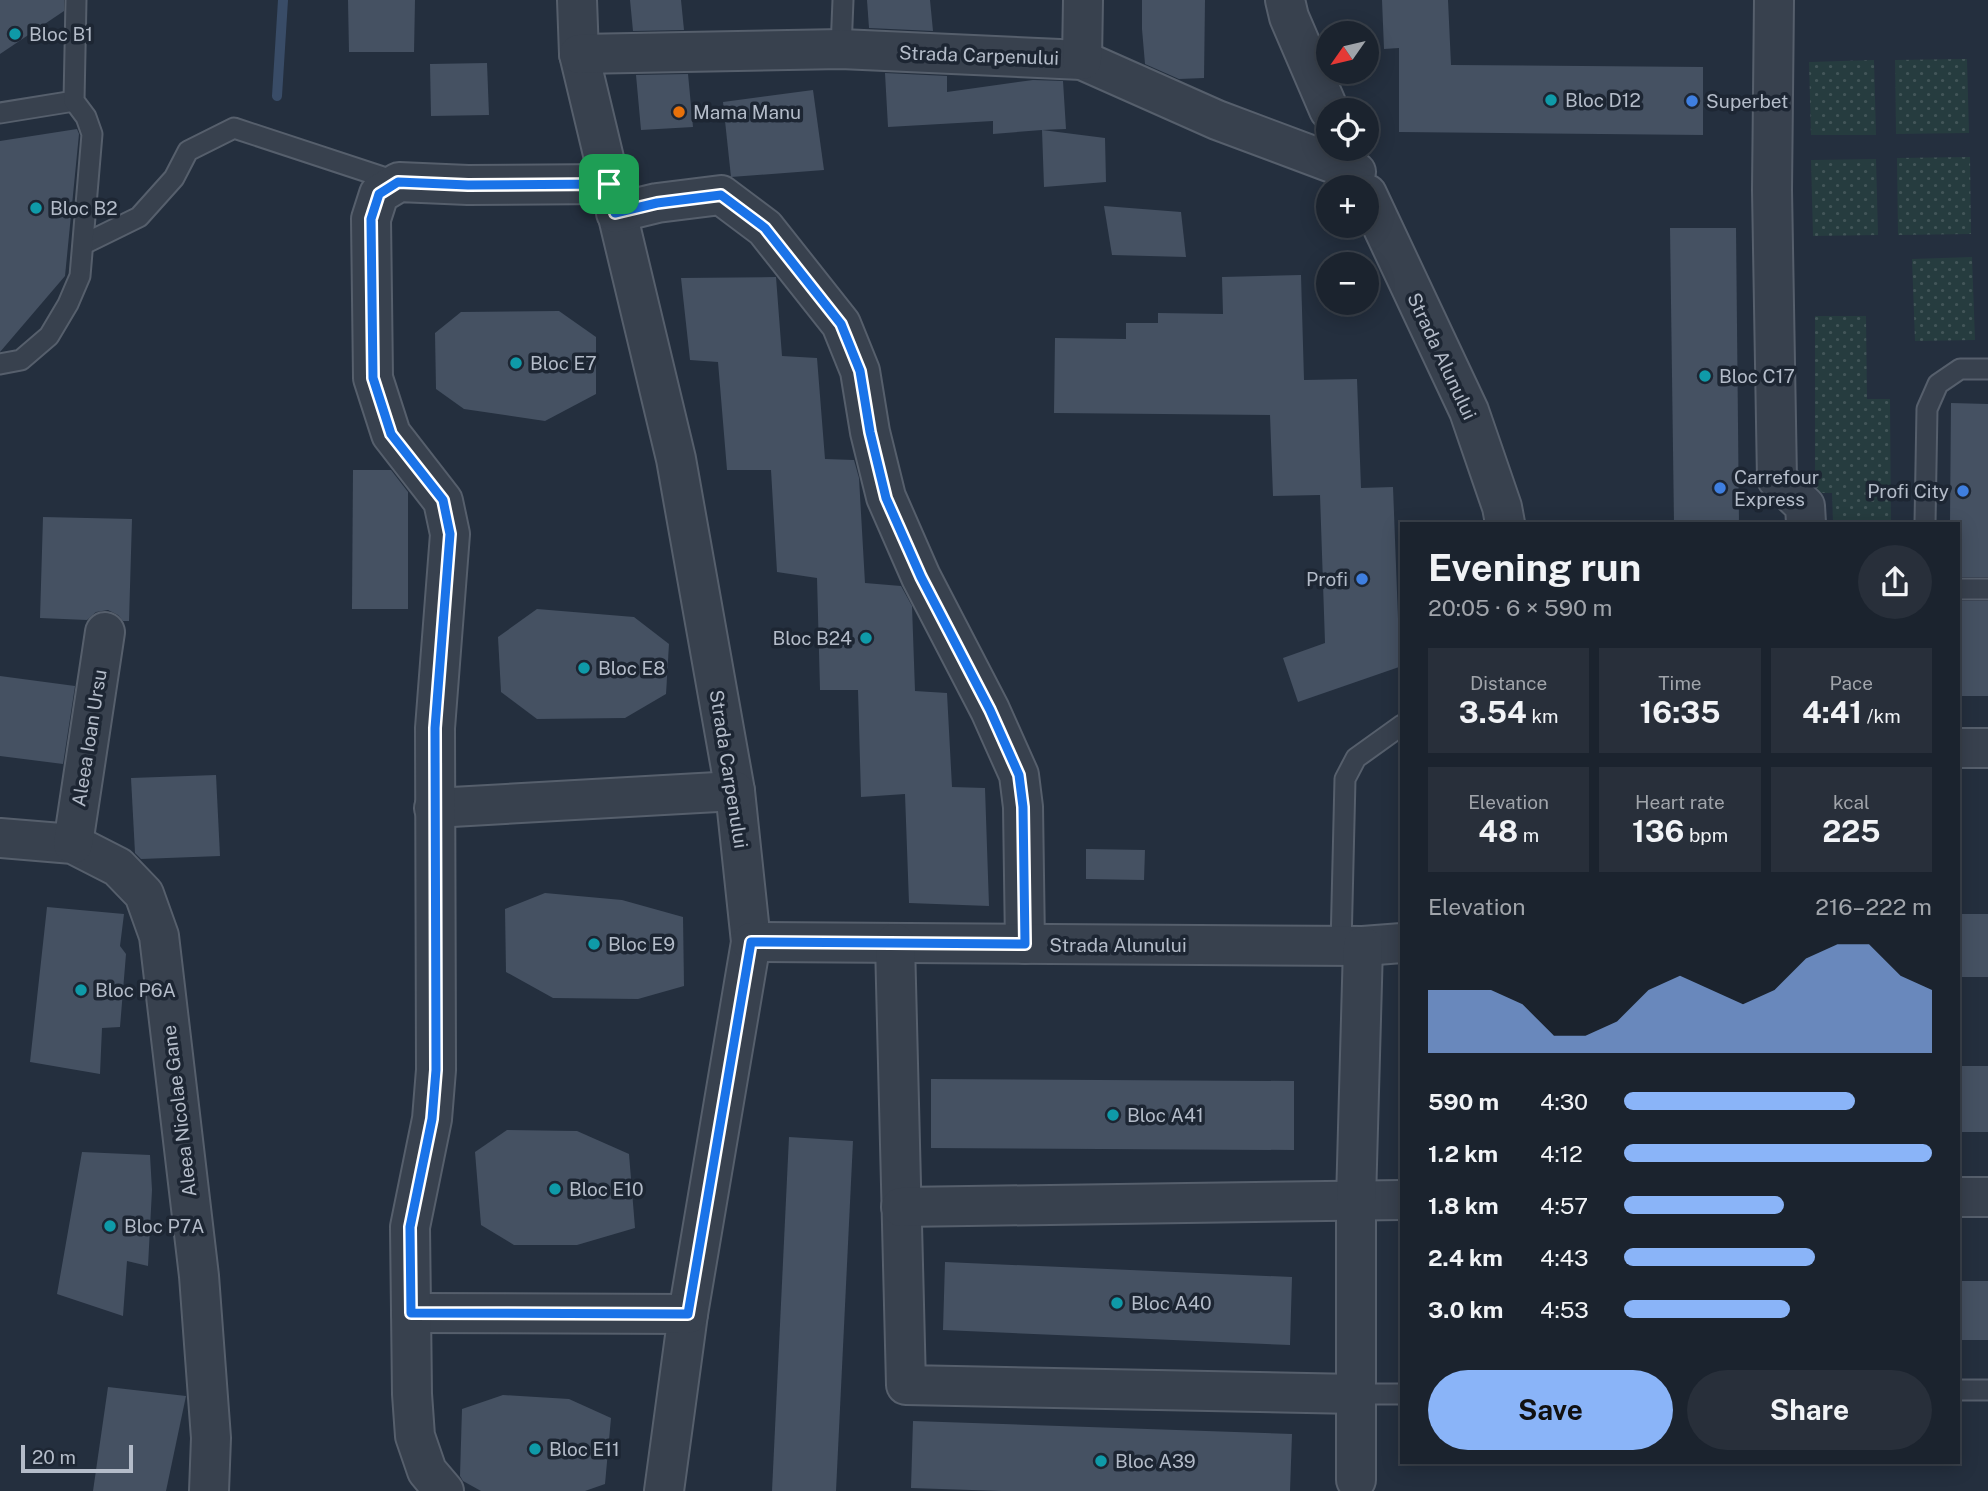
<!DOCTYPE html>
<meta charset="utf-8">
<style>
:root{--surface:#1b232e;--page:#282f3a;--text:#f1f3f6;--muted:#a0a4aa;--line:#39404a;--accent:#8ab4f8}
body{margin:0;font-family:"Public Sans",sans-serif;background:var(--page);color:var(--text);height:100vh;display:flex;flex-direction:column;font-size:26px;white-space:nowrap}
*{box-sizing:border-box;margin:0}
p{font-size:23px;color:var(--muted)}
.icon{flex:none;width:38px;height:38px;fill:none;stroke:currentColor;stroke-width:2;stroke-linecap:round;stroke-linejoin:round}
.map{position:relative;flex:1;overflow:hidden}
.side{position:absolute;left:1400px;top:522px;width:560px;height:942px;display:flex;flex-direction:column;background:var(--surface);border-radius:0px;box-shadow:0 4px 18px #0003,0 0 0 2px var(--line)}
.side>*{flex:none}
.needle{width:46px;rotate:236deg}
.fabs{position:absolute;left:1316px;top:21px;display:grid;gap:14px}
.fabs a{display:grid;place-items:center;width:63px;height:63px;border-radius:50%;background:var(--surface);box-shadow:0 4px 18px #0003,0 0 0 2px var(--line);font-size:35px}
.scale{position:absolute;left:21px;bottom:18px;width:112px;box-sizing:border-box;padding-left:7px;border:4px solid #b4bcc9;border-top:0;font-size:19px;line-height:24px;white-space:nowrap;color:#b4bcc9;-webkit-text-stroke:5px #1d2633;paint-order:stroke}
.pin{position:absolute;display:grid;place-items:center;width:60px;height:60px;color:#fff;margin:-30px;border-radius:14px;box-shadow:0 4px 10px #0006}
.round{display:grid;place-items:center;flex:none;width:74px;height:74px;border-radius:37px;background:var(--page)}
.headline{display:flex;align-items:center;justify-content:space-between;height:119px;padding:0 28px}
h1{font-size:38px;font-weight:700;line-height:52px}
.figures{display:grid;grid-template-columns:repeat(3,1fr);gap:10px;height:119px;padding:7px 28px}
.figures div{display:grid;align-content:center;border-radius:0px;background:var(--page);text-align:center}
.figures b{font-size:30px;font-weight:700}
.figures small{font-size:19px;font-weight:400}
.figures p{font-size:19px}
.chart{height:196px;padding:14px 28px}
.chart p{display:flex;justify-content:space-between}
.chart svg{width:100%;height:126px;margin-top:7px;fill:var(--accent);opacity:.7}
.cta{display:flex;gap:14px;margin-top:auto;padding:14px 28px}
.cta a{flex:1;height:80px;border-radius:42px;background:var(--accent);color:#111;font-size:28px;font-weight:700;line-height:80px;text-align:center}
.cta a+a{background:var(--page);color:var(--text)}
ul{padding:0 28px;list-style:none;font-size:23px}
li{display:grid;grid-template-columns:112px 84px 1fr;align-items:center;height:52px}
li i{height:18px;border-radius:9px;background:var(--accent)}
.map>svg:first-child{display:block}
.grass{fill:url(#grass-dots)}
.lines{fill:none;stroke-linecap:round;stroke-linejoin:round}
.stream{stroke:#394c67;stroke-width:10}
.building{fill:#455162}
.lane-casing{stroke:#565f6c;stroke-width:23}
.street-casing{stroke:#565f6c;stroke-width:42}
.lane{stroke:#38414e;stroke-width:19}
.street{stroke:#38414e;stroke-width:38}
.route-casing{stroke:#fff;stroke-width:14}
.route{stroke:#1a73e8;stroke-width:9}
.culture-dot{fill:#0f9aa8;stroke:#1d2633;stroke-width:2.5}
.shop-dot{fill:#3f7fe0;stroke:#1d2633;stroke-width:2.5}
.food-dot{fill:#e8710a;stroke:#1d2633;stroke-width:2.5}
.labels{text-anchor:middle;stroke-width:7;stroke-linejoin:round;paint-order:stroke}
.poi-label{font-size:19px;fill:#b4bcc9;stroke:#1d2633;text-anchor:start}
.street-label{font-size:19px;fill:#b4bcc9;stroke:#1d2633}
</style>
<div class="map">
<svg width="1988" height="1491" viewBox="0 0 1988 1491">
<defs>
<pattern id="grass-dots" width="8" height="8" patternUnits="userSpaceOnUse" patternTransform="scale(1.75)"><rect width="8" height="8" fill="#263c3f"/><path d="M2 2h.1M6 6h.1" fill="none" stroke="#435659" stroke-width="1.8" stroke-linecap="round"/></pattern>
</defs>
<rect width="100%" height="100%" fill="#242f3e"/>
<g class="grass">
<path d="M1967 59 1969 133 1896 134 1895 60Z"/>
<path d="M1874 60 1876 135H1811L1809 62Z"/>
<path d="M1970 157 1971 234 1898 235 1897 158Z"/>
<path d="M1876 159 1878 235 1813 236 1811 160Z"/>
<path d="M1972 257 1975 340 1915 341 1912 259Z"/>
<path d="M1815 316H1866L1867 399H1890L1891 523H1833L1832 493H1815Z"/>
</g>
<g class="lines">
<path class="stream" d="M277 96 283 0"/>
</g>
<g class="building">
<path d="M0 0H64V11L0 54Z"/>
<path d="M348 0H415L414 52H349Z"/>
<path d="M630 0H681L684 30 633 31Z"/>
<path d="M867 0H930L933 31 869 28Z"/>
<path d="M1142 0H1205L1204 78 1179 79 1145 64 1142 29Z"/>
<path d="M1382 0H1448L1451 65 1703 67V135L1399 132V48L1384 49Z"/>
<path d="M487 63 489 115 431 116 430 64Z"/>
<path d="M885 73 947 76V92L1033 80 1063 81 1066 129 1042 130 1105 138 1106 182 1044 187 1042 130 993 134V121L888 127Z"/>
<path d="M688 74 693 127 641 130 636 75Z"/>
<path d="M813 90 824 170 731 177 723 102Z"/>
<path d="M77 129 79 134 65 276 0 352V141Z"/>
<path d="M1104 206 1181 212 1186 257 1112 255Z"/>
<path d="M1670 228H1736L1739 523H1674Z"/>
<path d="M1301 275 1304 380 1357 379 1361 488 1393 487 1398 618 1402 616V666L1298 702 1283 658 1325 643 1320 495 1273 496 1270 415 1054 413 1055 338 1126 339V323H1158V313L1223 314 1222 277Z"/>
<path d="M776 277 782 356 817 358 825 459 854 460 859 478 865 583 901 586 912 606 915 691 947 693 952 787 985 788 989 906 909 903 905 794 861 797 858 690H820L817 578 777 572 771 470H727L718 362 690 360 681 278Z"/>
<path d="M559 311 596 337V394L545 421 464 409 436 389 435 333 461 312Z"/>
<path d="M1951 403 1988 404V577H1958V523H1950Z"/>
<path d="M353 470H391L408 492V609H352Z"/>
<path d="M43 517 132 519 129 621H123L118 615 108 610 96 612 87 620 40 618Z"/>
<rect x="1958" y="601" width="30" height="95"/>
<path d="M537 609 634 617 669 644 666 694 625 718 537 719 501 692 498 637Z"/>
<path d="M0 676 75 686 63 764 0 756Z"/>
<path d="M216 775 220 856 141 859 135 853 131 778Z"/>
<path d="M1086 849 1145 850 1144 880 1086 879Z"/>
<path d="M545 893 622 900 683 917 684 986 638 999 553 998 506 972 505 909Z"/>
<path d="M47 907 124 914 120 946 126 954 120 1027 102 1028 100 1074 30 1062Z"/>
<rect x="1958" y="914" width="30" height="63"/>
<rect x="1958" y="1066" width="30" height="66"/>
<path d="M931 1079 1294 1081V1150L931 1148Z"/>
<path d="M507 1130 577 1131 629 1154 635 1228 577 1245H514L481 1225 475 1152Z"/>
<path d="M789 1137 853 1141 836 1491H772Z"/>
<path d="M82 1152 150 1155 152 1190 148 1266 127 1261 123 1316 57 1294Z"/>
<path d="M945 1262 1292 1277 1290 1345 943 1330Z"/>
<rect x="1958" y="1281" width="30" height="59"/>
<path d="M108 1387 186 1396 166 1491H93Z"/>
<path d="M503 1395 569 1399 611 1418 605 1484 585 1491H481L463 1481 460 1476 462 1409Z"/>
<path d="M913 1421 1292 1434 1290 1491H1001L911 1488Z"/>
</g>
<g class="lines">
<g class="lane-casing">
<g id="lane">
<path d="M841 49 843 0"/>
<path d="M0 113 74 101"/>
<path d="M84 244 139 217 174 178 188 151 234 128 398 182"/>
<path d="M0 364 21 360 49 336 68 304 80 276 92 134 86 117 74 101 76 0"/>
<path d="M1925 523 1927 409 1938 384 1960 369H1988"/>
<path d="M1958 589H1988"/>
<path d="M1341 946 1345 779 1356 758 1402 725"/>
<path d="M1958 1390H1988"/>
<path d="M1356 1394H1402"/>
</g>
</g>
<g class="street-casing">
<g id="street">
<path d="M577 0 579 54 676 459 735 791 751 942 688 1314 664 1491"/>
<path d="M1285 0 1289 17 1329 110"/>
<path d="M1774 0 1772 190 1777 479 1805 506 1806 523"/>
<path d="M579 54 841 49 1082 60 1217 120 1356 172"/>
<path d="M1082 60 1083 0"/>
<path d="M1367 194 1469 411 1502 507 1505 523"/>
<path d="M616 213 657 203 721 195 765 228 841 324 860 371 870 432 886 497 921 577 990 710 1019 775 1023 807 1025 944"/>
<path d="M1958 748H1988"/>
<path d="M434 808 735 791"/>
<path d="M0 838 73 844 118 867 144 894 159 936 199 1276 211 1438 209 1491"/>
<path d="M73 844 105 632"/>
<path d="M751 942 1363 946 1402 943"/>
<path d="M895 943 906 1385 1356 1394"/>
<path d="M1958 1197H1988"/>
<path d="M901 1207 1402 1200"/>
<path d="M411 1313 688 1314"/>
<path d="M1356 1480V1201L1363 946"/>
<path d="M444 1491 427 1471 415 1436 412 1394 410 1227 432 1119 436 1070 435 728 450 534 443 501 391 434 373 378 371 219 379 194 399 182 468 185 609 184"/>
</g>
</g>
<use href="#lane" class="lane"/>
<use href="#street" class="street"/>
</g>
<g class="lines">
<g class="route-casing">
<path id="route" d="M398 182 468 185 609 184 615 213 657 203 721 195 765 228 841 324 860 371 870 432 886 498 921 577 990 710 1019 775 1023 807 1025 944 751 942 688 1314 411 1313 410 1227 432 1119 436 1070 435 728 450 534 443 500 391 434 373 378 371 219 379 194Z"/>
</g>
<use href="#route" class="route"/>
</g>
<g class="culture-dot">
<circle cx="15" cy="34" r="7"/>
<circle cx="1551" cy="100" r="7"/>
<circle cx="36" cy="208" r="7"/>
<circle cx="516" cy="363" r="7"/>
<circle cx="1705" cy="376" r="7"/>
<circle cx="866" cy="638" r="7"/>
<circle cx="584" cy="668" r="7"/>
<circle cx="594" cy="944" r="7"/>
<circle cx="81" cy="990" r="7"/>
<circle cx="1113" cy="1115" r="7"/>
<circle cx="555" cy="1189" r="7"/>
<circle cx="110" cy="1226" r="7"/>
<circle cx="1117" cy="1303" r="7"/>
<circle cx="535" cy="1449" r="7"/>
<circle cx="1101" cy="1461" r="7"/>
</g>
<g class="shop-dot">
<circle cx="1692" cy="101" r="7"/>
<circle cx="1720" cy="488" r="7"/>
<circle cx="1963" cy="491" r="7"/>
<circle cx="1362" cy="579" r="7"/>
</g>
<circle class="food-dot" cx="679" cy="112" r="7"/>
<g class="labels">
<g class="poi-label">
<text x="29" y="41">Bloc B1</text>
<text x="1565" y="107">Bloc D12</text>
<text x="1706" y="108">Superbet</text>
<text x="693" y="119">Mama Manu</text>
<text x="50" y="215">Bloc B2</text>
<text x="530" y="370">Bloc E7</text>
<text x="1719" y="383">Bloc C17</text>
<text x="1734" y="484">Carrefour<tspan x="1734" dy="22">Express</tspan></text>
<text x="1949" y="498" text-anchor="end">Profi City</text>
<text x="1348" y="586" text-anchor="end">Profi</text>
<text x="852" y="645" text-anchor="end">Bloc B24</text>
<text x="598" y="675">Bloc E8</text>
<text x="608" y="951">Bloc E9</text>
<text x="95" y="997">Bloc P6A</text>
<text x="1127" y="1122">Bloc A41</text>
<text x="569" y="1196">Bloc E10</text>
<text x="124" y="1233">Bloc P7A</text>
<text x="1131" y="1310">Bloc A40</text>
<text x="549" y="1456">Bloc E11</text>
<text x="1115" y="1468">Bloc A39</text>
</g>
<g class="street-label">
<text transform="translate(979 55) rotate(2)" y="7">Strada Carpenului</text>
<text transform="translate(1442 356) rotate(65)" y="7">Strada Alunului</text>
<text transform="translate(89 738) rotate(-81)" y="7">Aleea Ioan Ursu</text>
<text transform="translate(729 769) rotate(81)" y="7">Strada Carpenului</text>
<text x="1118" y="952">Strada Alunului</text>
<text transform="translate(179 1111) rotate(-97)" y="7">Aleea Nicolae Gane</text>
</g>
</g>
</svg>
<div class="fabs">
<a><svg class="needle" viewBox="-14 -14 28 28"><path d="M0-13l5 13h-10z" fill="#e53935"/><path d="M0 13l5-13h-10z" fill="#a0a4aa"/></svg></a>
<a><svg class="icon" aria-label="locate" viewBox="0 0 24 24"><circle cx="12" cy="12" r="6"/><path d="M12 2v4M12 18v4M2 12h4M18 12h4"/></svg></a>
<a>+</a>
<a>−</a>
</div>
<div class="scale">20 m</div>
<div class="pin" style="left:609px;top:184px;background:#1e9e55"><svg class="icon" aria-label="arrive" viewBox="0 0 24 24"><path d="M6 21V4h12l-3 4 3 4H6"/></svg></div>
<section class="side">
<div class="headline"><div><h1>Evening run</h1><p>20:05 · 6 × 590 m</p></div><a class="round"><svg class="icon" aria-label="share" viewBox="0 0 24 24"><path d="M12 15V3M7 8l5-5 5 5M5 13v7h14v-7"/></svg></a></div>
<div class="figures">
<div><p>Distance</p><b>3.54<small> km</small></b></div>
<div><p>Time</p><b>16:35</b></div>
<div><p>Pace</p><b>4:41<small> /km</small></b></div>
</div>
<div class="figures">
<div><p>Elevation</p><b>48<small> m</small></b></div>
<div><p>Heart rate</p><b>136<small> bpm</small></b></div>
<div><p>kcal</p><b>225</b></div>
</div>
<div class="chart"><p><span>Elevation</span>216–222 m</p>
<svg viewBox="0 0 160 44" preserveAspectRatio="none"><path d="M0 44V22L10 22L20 22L30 27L40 38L50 38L60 33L70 22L80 17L90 22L100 27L110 22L120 11L130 6L140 6L150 17L160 22V44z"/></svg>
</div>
<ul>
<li><b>590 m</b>4:30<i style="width:75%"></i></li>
<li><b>1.2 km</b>4:12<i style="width:100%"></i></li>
<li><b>1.8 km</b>4:57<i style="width:52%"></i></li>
<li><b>2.4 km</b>4:43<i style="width:62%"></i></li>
<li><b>3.0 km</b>4:53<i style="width:54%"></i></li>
</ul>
<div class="cta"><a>Save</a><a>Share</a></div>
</section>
</div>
